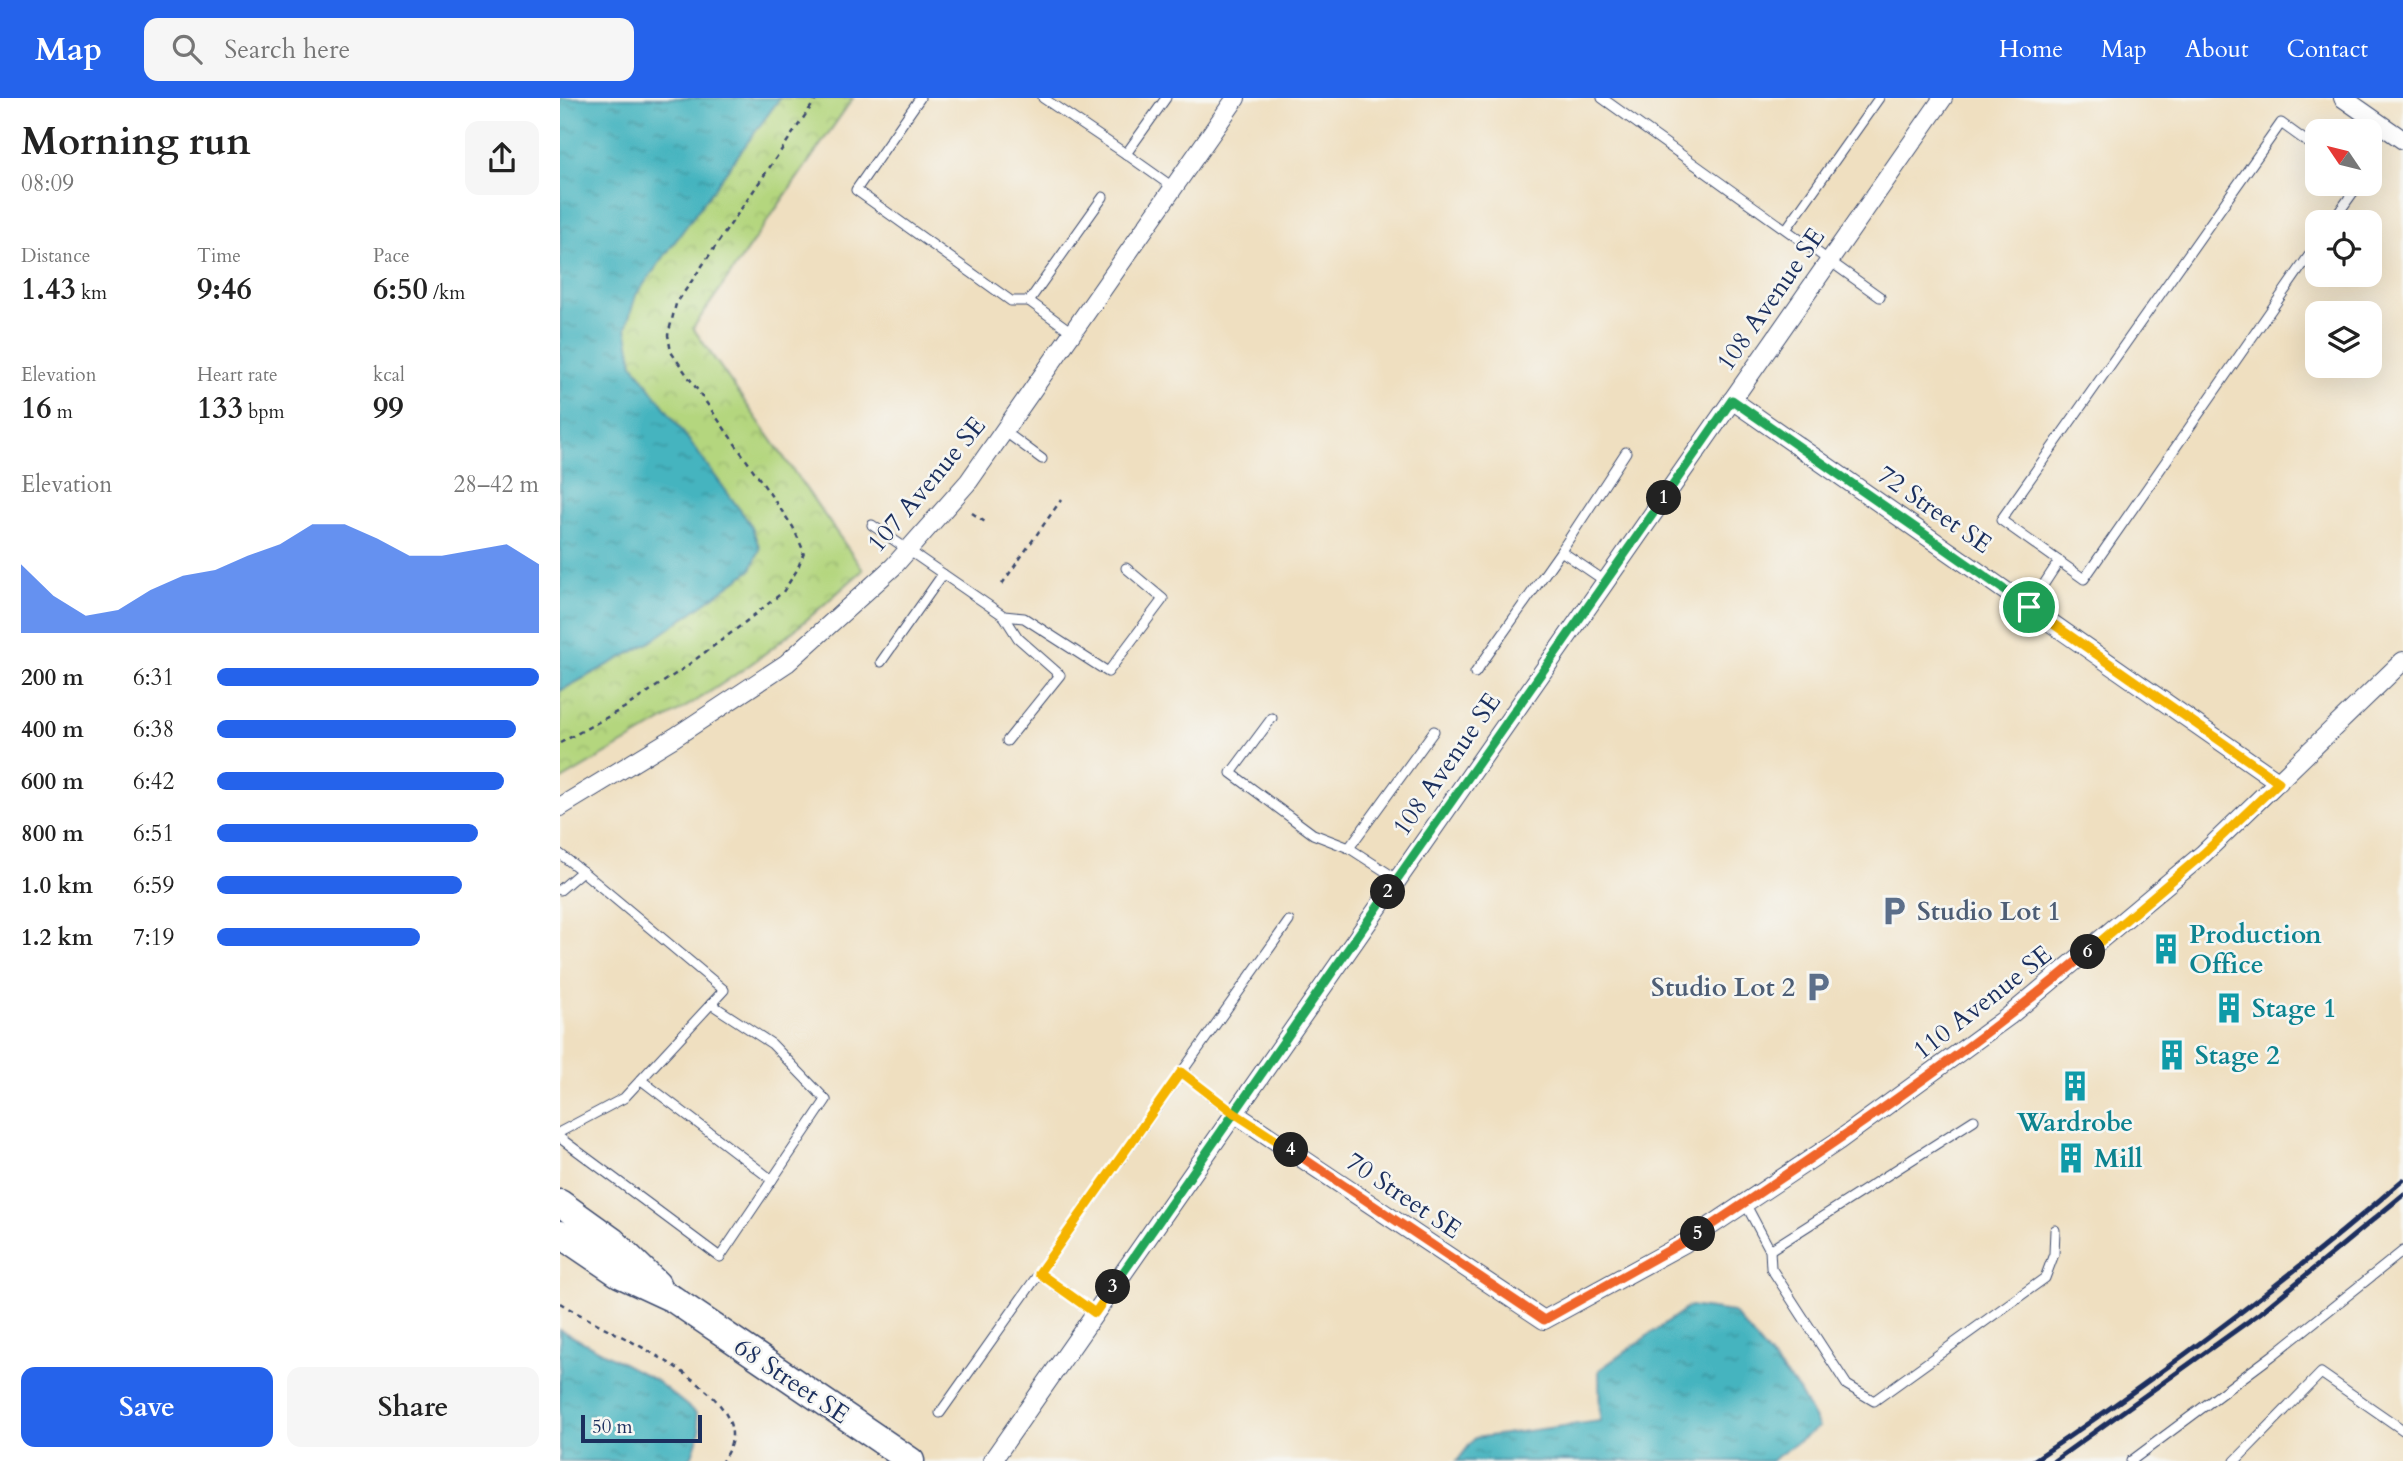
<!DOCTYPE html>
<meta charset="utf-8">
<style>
:root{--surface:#fff;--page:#f6f6f6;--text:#222;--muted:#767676;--accent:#2563eb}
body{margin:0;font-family:Cardo,serif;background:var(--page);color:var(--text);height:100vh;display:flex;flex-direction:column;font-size:26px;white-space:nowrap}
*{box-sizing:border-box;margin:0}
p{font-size:23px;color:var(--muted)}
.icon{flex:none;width:38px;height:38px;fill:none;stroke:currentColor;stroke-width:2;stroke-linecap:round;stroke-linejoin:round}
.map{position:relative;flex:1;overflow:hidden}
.details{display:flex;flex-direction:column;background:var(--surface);width:560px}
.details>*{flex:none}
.needle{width:46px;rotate:305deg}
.tools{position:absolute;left:1745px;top:21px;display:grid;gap:14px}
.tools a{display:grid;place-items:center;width:77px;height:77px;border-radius:14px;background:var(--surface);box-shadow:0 7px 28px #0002;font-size:35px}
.scale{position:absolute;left:21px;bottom:18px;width:121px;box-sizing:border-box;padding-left:7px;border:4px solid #1b2f5e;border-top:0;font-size:19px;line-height:24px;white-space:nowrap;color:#1b2f5e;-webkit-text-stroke:5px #f6f6f2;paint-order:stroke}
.pin{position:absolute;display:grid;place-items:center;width:60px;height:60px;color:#fff;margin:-30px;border:4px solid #fff;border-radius:50%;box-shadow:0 2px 7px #0007}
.km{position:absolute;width:35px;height:35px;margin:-18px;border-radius:50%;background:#222;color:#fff;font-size:19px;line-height:35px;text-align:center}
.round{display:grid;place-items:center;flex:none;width:74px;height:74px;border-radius:14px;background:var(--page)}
.head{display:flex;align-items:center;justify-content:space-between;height:119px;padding:0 21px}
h1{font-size:38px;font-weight:800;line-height:52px}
.figures{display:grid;grid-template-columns:repeat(3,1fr);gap:10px;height:119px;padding:7px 21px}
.figures div{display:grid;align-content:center}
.figures b{font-size:30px;font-weight:800}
.figures small{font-size:19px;font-weight:400}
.figures p{font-size:19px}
.chart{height:196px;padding:14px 21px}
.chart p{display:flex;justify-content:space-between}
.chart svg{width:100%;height:126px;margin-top:7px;fill:var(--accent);opacity:.7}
.action{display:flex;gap:14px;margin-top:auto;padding:14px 21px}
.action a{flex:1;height:80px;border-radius:14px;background:var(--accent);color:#fff;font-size:28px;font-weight:800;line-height:80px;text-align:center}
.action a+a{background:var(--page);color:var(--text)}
ul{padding:0 21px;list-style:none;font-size:23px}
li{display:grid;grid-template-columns:112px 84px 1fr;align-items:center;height:52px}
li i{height:18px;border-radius:9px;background:var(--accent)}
header{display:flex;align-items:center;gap:42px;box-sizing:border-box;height:98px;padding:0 35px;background:var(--accent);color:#fff}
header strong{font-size:33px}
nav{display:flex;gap:38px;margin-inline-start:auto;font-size:24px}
.search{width:490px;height:63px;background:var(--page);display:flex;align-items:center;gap:18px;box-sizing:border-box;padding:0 24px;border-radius:14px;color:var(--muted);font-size:26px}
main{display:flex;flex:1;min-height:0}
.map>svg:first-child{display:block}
.park{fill:url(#park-crowns);stroke:#68826e;stroke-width:2}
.water{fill:url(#water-ripples);stroke:#30728e;stroke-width:2}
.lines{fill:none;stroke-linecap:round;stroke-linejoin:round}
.lane-casing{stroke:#3b496d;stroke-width:11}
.street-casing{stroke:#3b496d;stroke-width:20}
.secondary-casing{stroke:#3b496d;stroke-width:29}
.path{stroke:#3b496d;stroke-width:2.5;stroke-dasharray:5 5;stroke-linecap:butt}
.lane{stroke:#fff;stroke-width:9}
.street{stroke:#fff;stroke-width:18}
.secondary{stroke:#fff;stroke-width:26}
.rail{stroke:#1b2f5e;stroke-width:5}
.split-1-casing{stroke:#fff;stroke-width:14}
.split-2-casing{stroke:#fff;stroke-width:14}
.split-3-casing{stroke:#fff;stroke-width:14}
.split-4-casing{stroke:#fff;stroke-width:14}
.split-5-casing{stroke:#fff;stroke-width:14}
.split-6-casing{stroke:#fff;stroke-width:14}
.split-7-casing{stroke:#fff;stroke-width:14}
.split-1{stroke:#22a559;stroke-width:9}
.split-2{stroke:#22a559;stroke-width:9}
.split-3{stroke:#22a559;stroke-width:9}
.split-4{stroke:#f5b400;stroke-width:9}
.split-5{stroke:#f0652b;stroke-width:9}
.split-6{stroke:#f0652b;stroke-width:9}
.split-7{stroke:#f5b400;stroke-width:9}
.labels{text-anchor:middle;stroke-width:5;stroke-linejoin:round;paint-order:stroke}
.street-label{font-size:26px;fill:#1b2f5e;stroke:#f6f6f2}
.service-label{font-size:26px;font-weight:bold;fill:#4e5e75;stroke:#f6f6f2;text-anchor:start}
.culture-label{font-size:26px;font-weight:bold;fill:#0d838f;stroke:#f6f6f2;text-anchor:start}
</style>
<header>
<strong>Map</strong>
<div class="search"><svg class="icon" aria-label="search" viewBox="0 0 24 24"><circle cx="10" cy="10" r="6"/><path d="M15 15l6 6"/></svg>Search here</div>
<nav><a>Home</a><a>Map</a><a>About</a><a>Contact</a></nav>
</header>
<main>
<section class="details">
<div class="head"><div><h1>Morning run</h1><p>08:09</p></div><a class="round"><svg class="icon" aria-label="share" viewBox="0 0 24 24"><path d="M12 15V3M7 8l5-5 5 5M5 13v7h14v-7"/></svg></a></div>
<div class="figures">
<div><p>Distance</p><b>1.43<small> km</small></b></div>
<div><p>Time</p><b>9:46</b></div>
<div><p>Pace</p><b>6:50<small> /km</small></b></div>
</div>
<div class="figures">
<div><p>Elevation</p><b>16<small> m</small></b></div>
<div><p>Heart rate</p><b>133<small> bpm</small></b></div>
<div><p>kcal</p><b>99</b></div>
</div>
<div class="chart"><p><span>Elevation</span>28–42 m</p>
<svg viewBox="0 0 160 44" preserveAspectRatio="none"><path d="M0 44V20L10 31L20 38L30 36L40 29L50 24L60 22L70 17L80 13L90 6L100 6L110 11L120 17L130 17L140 15L150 13L160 20V44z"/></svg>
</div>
<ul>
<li><b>200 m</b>6:31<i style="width:100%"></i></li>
<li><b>400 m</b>6:38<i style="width:93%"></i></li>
<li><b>600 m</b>6:42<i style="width:89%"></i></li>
<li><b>800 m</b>6:51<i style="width:81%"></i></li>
<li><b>1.0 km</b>6:59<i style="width:76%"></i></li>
<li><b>1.2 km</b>7:19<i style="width:63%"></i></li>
</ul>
<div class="action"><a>Save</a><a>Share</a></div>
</section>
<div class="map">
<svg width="1843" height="1363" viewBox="0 0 1843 1363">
<defs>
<pattern id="park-crowns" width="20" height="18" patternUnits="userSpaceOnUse" patternTransform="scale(1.75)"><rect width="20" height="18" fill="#b4d67e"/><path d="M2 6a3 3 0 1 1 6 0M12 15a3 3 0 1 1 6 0" fill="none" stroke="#9ab86f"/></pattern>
<pattern id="water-ripples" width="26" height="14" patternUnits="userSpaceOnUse" patternTransform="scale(1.75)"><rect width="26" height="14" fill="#45b4bf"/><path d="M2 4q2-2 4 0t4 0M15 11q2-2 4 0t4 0" fill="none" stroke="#39939e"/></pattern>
</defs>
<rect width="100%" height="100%" fill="#f6f6f2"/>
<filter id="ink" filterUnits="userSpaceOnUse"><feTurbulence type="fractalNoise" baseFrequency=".0143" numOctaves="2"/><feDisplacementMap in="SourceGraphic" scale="14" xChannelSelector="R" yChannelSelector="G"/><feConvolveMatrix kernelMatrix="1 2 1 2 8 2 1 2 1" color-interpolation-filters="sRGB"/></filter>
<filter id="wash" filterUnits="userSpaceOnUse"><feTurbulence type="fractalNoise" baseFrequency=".00686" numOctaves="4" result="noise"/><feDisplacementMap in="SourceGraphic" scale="28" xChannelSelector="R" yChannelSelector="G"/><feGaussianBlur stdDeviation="1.57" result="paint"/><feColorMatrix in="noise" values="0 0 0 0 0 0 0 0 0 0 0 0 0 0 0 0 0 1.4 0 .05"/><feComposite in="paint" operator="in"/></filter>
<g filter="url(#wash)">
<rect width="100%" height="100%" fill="#efdfc0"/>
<path class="park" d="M0 0H293L133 230 303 472C266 505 229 539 188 568 128 611 63 645 0 683Z"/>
<g class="water">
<path d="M0 0H220L76 197 66 230 73 266 191 427 200 451 191 472 89 545 0 593Z"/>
<path d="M1130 1208 1173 1214 1239 1293 1259 1329 1211 1363H897L915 1340 1040 1323 1039 1272Z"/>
<path d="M0 1232 95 1282 136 1315 140 1333 132 1358 124 1363H0Z"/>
</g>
</g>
<g filter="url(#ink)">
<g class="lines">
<g class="lane-casing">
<g id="lane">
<path d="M360 0 296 92 451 203H469"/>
<path d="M483 0 566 56"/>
<path d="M606 0 566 56 614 90"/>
<path d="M1042 0 1320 199"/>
<path d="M1803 33 1812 20"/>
<path d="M1757 51 1721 25 1441 422 1524 481 1757 146"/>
<path d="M1772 124 1799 86"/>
<path d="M1227 130 1319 0"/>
<path d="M513 235 469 203 543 99"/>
<path d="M444 333 482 361"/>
<path d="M312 427 444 518 464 520 548 574 603 501 566 470"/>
<path d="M1045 483 1001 453 1066 354"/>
<path d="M1469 509 1499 463"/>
<path d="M444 518 458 540 500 577 447 643"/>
<path d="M321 564 383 476"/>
<path d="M915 575 1001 453"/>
<path d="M712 620 671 675 753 736 789 750 837 781"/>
<path d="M789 750 874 633"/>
<path d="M0 756 22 773 0 792"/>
<path d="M621 974 674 1015"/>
<path d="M81 982 212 1082"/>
<path d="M0 1034 64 1000 164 892 22 773"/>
<path d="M0 1040 160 1159 266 1002 212 946 151 906"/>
<path d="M1185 1105 1210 1152 1414 1022"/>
<path d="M1210 1152 1211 1170 1287 1287 1314 1303 1485 1180 1494 1156 1495 1132"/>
<path d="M479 1175 535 1215"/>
<path d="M380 1315 729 823"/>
<path d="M1571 1363 1713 1257 1843 1153"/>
<path d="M1675 1363 1761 1275 1843 1332"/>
</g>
</g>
<g class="street-casing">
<g id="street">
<path d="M1783 0 1843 42"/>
<path d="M1172 302 1719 684"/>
<path d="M0 709 115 639 227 565 333 469 409 383 676 0"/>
<path d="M674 1015 984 1222 1125 1145 1278 1043 1449 918 1643 756 1843 563"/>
<path d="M432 1363 1383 0"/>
</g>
</g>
<g class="secondary-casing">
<g id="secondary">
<path d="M0 1105 53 1143 97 1186"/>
<path d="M0 1136 59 1176 113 1201 351 1363"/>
</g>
</g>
<g class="path">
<path d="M412 415 428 426"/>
<path d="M442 486 501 402"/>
<path d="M0 645 64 610 120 573 179 529 223 494 237 472 244 454 233 429 111 254 108 237 116 206 257 0"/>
<path d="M0 1205C41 1232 173 1282 172 1338 172 1346 167 1356 162 1363"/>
</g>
<use href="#lane" class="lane"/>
<use href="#street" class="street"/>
<use href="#secondary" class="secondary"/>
<g class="rail">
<path d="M1473 1363C1601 1277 1727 1183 1843 1082"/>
<path d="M1494 1363 1700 1215 1843 1097"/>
</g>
</g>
</g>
<g class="lines" filter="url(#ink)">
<g class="split-1-casing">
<path id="split-1" d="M1104 400 1172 302 1469 509"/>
</g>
<g class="split-2-casing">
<path id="split-2" d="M828 794 1104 400"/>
</g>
<g class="split-3-casing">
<path id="split-3" d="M553 1189 828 794"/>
</g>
<g class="split-4-casing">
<path id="split-4" d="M553 1189 535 1215 479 1175 621 974 674 1015 731 1052"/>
</g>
<g class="split-5-casing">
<path id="split-5" d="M731 1052 984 1222 1138 1136"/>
</g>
<g class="split-6-casing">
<path id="split-6" d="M1138 1136C1272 1047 1405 957 1528 854"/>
</g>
<g class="split-7-casing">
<path id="split-7" d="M1469 509 1719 684 1643 756 1528 854"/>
</g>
<use href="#split-1" class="split-1"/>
<use href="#split-2" class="split-2"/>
<use href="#split-3" class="split-3"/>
<use href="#split-4" class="split-4"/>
<use href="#split-5" class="split-5"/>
<use href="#split-6" class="split-6"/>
<use href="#split-7" class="split-7"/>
</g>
<defs>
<g id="parking-bare" transform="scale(2.415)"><path d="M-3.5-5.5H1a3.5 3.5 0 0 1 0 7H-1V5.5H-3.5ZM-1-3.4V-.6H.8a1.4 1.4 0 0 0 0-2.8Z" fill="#5c6f8a" stroke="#f6f6f2" stroke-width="2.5" paint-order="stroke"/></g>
<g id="building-bare" transform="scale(2.415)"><path d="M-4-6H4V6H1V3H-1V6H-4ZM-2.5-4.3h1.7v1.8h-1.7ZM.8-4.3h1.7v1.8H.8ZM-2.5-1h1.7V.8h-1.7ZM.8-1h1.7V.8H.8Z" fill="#0f9aa8" stroke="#f6f6f2" stroke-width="2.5" paint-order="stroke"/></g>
</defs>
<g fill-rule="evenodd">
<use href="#parking-bare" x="1334" y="813"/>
<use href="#building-bare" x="1606" y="851"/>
<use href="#parking-bare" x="1258" y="889"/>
<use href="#building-bare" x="1669" y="910"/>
<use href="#building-bare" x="1612" y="957"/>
<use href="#building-bare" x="1515" y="988"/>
<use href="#building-bare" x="1511" y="1060"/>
</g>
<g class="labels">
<g class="street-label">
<text transform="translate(1210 201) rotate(-55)" y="9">108 Avenue SE</text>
<text transform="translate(366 386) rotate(-50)" y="9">107 Avenue SE</text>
<text transform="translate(1375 411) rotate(35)" y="9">72 Street SE</text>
<text transform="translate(886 666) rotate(-55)" y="9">108 Avenue SE</text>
<text transform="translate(1422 904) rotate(-38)" y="9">110 Avenue SE</text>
<text transform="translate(844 1097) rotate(34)" y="9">70 Street SE</text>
<text transform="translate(232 1282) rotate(34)" y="9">68 Street SE</text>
</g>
<g class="service-label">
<text x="1357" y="822">Studio Lot 1</text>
<text x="1235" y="898" text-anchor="end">Studio Lot 2</text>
</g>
<g class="culture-label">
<text x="1629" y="845">Production<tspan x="1629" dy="30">Office</tspan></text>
<text x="1692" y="919">Stage 1</text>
<text x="1635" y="966">Stage 2</text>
<text x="1515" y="1033" text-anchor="middle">Wardrobe</text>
<text x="1534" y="1069">Mill</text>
</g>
</g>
</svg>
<div class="tools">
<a><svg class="needle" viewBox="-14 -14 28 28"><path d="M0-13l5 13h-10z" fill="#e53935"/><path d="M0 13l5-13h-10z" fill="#767676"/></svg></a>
<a><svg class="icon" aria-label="locate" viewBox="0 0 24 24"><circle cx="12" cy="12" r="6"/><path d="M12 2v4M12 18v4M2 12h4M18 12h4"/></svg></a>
<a><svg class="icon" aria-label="layers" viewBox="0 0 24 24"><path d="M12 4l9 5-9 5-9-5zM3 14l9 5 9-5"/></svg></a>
</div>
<div class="scale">50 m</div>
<div class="pin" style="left:1469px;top:509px;background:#1e9e55"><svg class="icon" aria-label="arrive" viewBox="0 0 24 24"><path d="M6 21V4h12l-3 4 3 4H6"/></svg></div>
<b class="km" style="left:1104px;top:400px">1</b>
<b class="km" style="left:828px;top:794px">2</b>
<b class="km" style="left:553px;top:1189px">3</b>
<b class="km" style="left:731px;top:1052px">4</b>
<b class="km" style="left:1138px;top:1136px">5</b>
<b class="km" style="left:1528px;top:854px">6</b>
</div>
</main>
